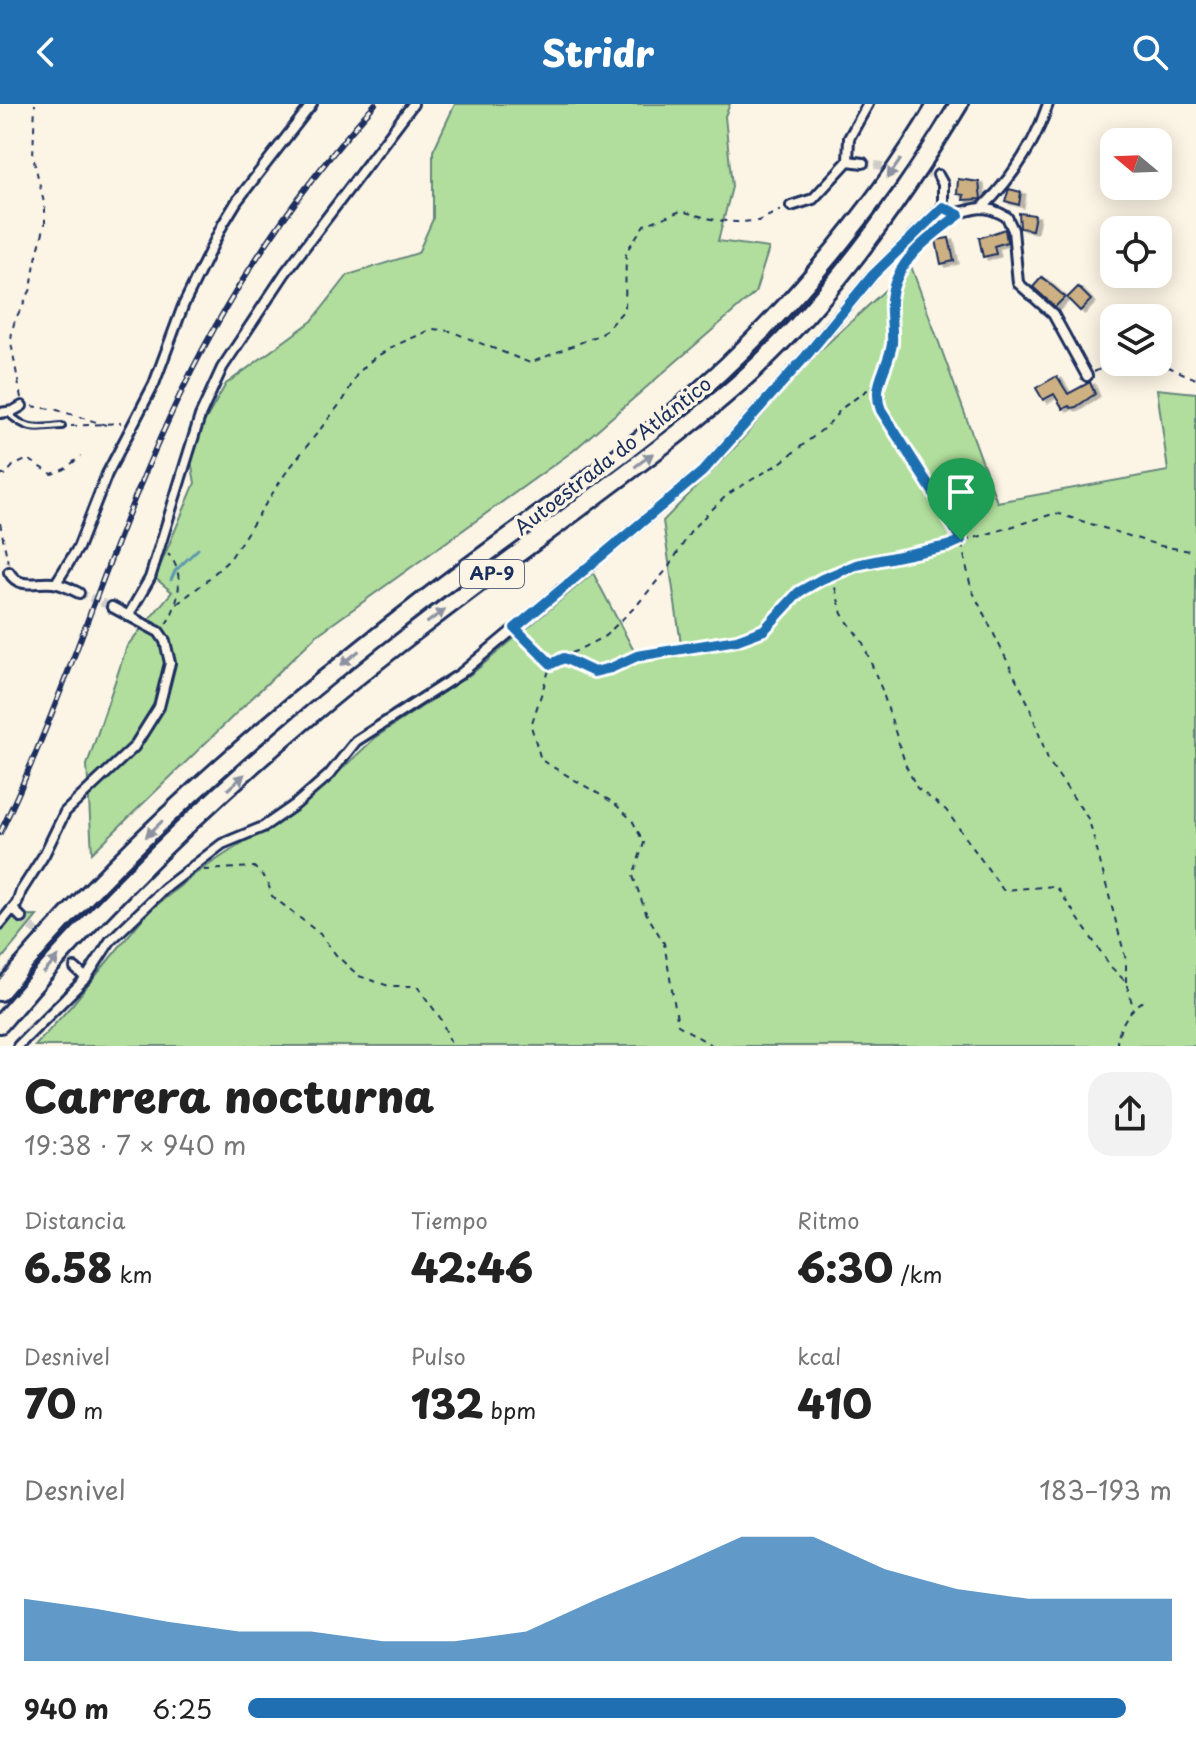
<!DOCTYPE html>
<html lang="es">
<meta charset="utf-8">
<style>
:root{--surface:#fff;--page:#f2f2f2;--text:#222;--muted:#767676;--accent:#1f6fb2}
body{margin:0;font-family:"Playpen Sans",sans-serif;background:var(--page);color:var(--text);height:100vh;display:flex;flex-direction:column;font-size:30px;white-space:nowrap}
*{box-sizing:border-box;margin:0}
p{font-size:26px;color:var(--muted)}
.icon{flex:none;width:44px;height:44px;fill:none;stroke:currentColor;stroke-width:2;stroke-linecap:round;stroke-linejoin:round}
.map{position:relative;height:942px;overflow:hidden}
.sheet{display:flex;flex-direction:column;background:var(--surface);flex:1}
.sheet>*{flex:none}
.needle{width:52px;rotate:289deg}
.controls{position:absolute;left:1100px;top:24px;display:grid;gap:16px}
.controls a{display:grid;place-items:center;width:72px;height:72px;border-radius:16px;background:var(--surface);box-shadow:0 4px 20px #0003;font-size:40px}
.pin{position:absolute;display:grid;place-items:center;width:68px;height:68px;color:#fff;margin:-82px -34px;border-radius:50% 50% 50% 0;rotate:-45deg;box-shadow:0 0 8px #0007}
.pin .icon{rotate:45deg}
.round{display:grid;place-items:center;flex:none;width:84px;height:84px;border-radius:24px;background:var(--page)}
.overview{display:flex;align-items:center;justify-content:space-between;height:136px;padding:0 24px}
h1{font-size:44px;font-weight:800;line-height:60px}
.figures{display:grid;grid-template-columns:repeat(3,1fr);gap:12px;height:136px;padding:8px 24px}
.figures div{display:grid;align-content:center}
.figures b{font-size:40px;font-weight:800}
.figures small{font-size:22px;font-weight:400}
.figures p{font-size:22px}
.chart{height:224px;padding:16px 24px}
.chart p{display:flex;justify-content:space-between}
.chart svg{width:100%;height:144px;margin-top:8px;fill:var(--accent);opacity:.7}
ul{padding:0 24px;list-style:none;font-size:26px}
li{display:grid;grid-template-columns:128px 96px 1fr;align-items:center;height:60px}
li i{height:20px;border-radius:10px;background:var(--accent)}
header{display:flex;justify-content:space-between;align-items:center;height:104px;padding:0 24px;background:var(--accent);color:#fff;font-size:36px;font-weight:800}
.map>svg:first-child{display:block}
.green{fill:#b1de9c;stroke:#66867d;stroke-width:2}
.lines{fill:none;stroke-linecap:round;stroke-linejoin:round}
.stream{stroke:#5f99af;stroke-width:3}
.building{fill:#cdb183;stroke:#1b2f5e;stroke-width:2;filter:url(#shadow)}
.minor-tunnel{stroke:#cfcdca;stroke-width:8;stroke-dasharray:8 4;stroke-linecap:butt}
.service-casing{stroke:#1b2f5e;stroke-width:10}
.minor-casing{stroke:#1b2f5e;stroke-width:14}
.motorway-casing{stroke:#1b2f5e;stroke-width:22}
.path{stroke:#1b2f5e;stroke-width:2;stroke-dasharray:6 6;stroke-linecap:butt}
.service{stroke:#fcf5e5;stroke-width:4}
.minor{stroke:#fcf5e5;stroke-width:8}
.motorway{stroke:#fcf5e5;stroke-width:16}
.rail-casing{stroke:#1b2f5e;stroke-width:6}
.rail{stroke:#fcf5e5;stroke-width:3;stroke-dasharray:9;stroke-linecap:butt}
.oneway{fill:#8c92a2}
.route-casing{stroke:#fff;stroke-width:16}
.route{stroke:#1f6fb2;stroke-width:10}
.labels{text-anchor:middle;stroke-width:7;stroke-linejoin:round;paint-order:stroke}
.shield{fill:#fcf5e5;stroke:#5e6a86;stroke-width:2}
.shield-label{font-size:18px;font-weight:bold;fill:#1b2f5e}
.street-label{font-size:20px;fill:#1b2f5e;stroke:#fcf5e5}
</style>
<header><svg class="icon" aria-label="back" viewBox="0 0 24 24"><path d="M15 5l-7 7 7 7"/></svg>Stridr<svg class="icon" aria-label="search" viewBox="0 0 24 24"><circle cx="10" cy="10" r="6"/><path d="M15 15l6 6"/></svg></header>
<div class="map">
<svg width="1196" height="942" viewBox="0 0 1196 942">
<defs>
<filter id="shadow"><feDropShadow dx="4.5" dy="2.5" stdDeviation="0" flood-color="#0004"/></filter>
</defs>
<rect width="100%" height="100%" fill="#fcf5e5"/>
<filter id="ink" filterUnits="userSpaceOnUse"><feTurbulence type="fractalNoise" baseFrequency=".0125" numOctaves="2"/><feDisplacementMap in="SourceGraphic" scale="16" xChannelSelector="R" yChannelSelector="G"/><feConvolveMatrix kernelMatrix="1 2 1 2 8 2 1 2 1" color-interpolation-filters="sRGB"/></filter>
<g filter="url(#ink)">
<g class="green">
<path d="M455 0H730L725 12 732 83 718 137 769 144 755 189 573 347 317 531 92 749 87 661 127 542 172 488 155 474 195 379 189 345 226 280 312 217 348 171 418 149 433 115V47Z"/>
<path d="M911 162 997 398 1168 367 1157 285 1196 289V942H35L71 902 147 809 195 770 312 693 376 633 474 568 593 469 634 547 681 540 663 417 738 340 801 264Z"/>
<path d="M37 812 0 857V813Z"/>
</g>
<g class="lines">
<path class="stream" d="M171 476 175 467 198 445"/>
</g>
<g class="building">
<path d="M958 75 979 78 981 95 963 96 964 91 957 90Z"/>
<path d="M1009 85 1021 88 1019 101 1005 97Z"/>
<path d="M1019 109 1035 111 1032 126 1020 124Z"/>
<path d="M1005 125 1007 138 994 142 996 150 983 153 979 134Z"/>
<path d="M949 134 954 157 941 160 936 136Z"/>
<path d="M1042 173 1065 193 1055 203 1033 183Z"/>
<path d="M1078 183 1091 196 1080 207 1067 194Z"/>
<path d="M1057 272 1068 290 1090 278 1095 290 1076 303 1071 304 1069 302 1063 305 1054 290 1043 296 1036 284Z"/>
</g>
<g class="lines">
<g class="minor-tunnel">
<path d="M863 59 938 71"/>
<path d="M79 489 112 503"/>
<path d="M22 814 75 864"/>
</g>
<g class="service-casing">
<path id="service" d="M9 310C29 328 37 324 62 322"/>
</g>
<g class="minor-casing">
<g id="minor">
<path d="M848 57 863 59"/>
<path d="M938 71 943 80V103C959 114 965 105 982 104 990 104 1000 109 1007 113L1013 126 1018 179 1053 210 1087 272"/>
<path d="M791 102 813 95 848 57 849 34 868 0"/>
<path d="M982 104C1012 75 1035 39 1048 0"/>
<path d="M0 309 13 307 22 302"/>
<path d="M9 468C19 486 36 477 53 479 62 480 71 485 79 489"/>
<path d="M56 479 78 444 107 370 154 280 183 202 223 120 237 97 312 0"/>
<path d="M128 512 150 474 200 312 222 264 285 169 413 0"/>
<path d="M13 805 22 814"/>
<path d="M0 820 17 799 21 787 44 751 65 708 134 643 159 603 170 559 165 537 159 528 112 503"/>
<path d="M86 874 110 837 164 785 222 740 263 723 296 700 329 671 356 637 460 570 702 368 806 252 873 171 943 103"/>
<path d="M18 942 86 874 75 864"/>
</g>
</g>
<g class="motorway-casing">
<g id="motorway">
<path d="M0 888C119 745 263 621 410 507 495 440 587 380 671 311 772 228 871 112 937 0"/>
<path d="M0 920C95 807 201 702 314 608 405 532 502 462 597 391 645 355 694 319 739 279 826 201 899 100 959 0"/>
</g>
</g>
<g class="path">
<path d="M952 116C923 138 894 160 891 198 890 212 893 227 891 241 888 264 872 284 881 306L940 399 961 436 971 484 1028 599 1049 658 1089 716 1126 856V878"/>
<path d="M1157 258 1196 275"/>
<path d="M1094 268 1114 258"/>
<path d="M21 294 11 238 12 227 15 216 31 185 35 159 45 120V103L33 52 35 0"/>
<path d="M32 302 57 306 106 321"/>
<path d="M71 322 121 319"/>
<path d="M0 369 5 371 13 362 28 355 52 370 65 365 81 352"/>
<path d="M0 419 8 459"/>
<path d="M832 472 842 510 863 539 882 586 906 662 917 684 946 706 1003 786 1056 782 1111 863 1126 878 1133 903"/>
<path d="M177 500 205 478 230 455 285 370 344 295 357 270 374 254 396 241 433 225 450 227 530 259 602 230 625 205 626 148 644 121 681 107 715 116 736 118 758 117 781 106"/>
<path d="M166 520C179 501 186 468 168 450"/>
<path d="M521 529 550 559"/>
<path d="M567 555 594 568 611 564 637 552 737 536 764 526 799 488 856 461 948 442 1056 409 1161 442 1196 448"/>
<path d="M204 766 254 763 267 776 272 792 320 830 337 852 359 872 389 882H417L441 915 452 942"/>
<path d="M713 942 678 921 664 839 646 809 633 772 644 739 632 716 614 699 541 656 531 622 551 560 605 532 637 501 668 464 693 424 728 390 780 359 827 322 842 304 881 276"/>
<path d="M1117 942C1116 927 1129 905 1142 898L1149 900"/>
</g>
<use href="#service" class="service"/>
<use href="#minor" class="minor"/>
<use href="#motorway" class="motorway"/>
<g class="rail-casing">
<path id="rail" d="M0 729C66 592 108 445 172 308 223 196 293 92 375 0"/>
</g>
<use href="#rail" class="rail"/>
</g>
<defs><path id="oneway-solid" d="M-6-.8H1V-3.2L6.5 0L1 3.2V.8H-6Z" transform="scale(2)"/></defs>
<g class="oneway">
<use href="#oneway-solid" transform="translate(894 65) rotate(125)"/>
<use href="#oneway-solid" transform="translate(644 356) rotate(-37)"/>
<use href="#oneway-solid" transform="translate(436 512) rotate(-37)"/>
<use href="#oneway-solid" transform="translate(350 554) rotate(142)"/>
<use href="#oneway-solid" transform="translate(236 678) rotate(-42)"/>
<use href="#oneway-solid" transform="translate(154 725) rotate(136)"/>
<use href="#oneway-solid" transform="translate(51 861) rotate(-48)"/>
</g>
</g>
<g class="lines" filter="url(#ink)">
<g class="route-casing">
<path id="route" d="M943 103 959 111C929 133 895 157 891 196 890 211 893 226 892 240 888 265 871 282 881 306L940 399 961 436 948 442 856 461 822 475 799 488 764 526 737 536 637 552 611 564 594 568 564 554 551 560 515 524 702 368 806 252 873 171Z"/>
</g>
<use href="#route" class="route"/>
</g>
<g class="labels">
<rect class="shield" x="460" y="456" width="64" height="28" rx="6"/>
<g class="shield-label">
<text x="492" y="476">AP-9</text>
</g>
<g class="street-label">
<text transform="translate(613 352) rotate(-38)" y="7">Autoestrada do Atlántico</text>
</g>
</g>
</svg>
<div class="controls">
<a><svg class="needle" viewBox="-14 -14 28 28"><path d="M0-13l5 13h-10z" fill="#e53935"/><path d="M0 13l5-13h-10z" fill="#767676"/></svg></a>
<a><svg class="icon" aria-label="locate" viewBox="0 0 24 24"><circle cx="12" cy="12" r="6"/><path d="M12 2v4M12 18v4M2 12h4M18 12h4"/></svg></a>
<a><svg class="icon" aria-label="layers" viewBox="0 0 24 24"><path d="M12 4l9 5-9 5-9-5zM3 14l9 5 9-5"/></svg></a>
</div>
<div class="pin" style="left:961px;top:436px;background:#1e9e55"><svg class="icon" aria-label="arrive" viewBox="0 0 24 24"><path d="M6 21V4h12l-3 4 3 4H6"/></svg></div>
</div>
<section class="sheet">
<div class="overview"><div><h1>Carrera nocturna</h1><p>19:38 · 7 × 940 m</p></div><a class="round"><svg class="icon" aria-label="share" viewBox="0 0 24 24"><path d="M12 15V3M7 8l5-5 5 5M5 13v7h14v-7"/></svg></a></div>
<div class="figures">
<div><p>Distancia</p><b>6.58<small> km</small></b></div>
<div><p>Tiempo</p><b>42:46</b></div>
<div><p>Ritmo</p><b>6:30<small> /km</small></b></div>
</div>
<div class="figures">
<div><p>Desnivel</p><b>70<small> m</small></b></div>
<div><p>Pulso</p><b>132<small> bpm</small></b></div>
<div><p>kcal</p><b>410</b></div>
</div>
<div class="chart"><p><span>Desnivel</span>183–193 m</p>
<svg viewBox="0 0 160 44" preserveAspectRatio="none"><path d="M0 44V25L10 28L20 32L30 35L40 35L50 38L60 38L70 35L80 25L90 16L100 6L110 6L120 16L130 22L140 25L150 25L160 25V44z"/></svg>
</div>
<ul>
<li><b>940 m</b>6:25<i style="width:95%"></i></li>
</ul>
</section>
